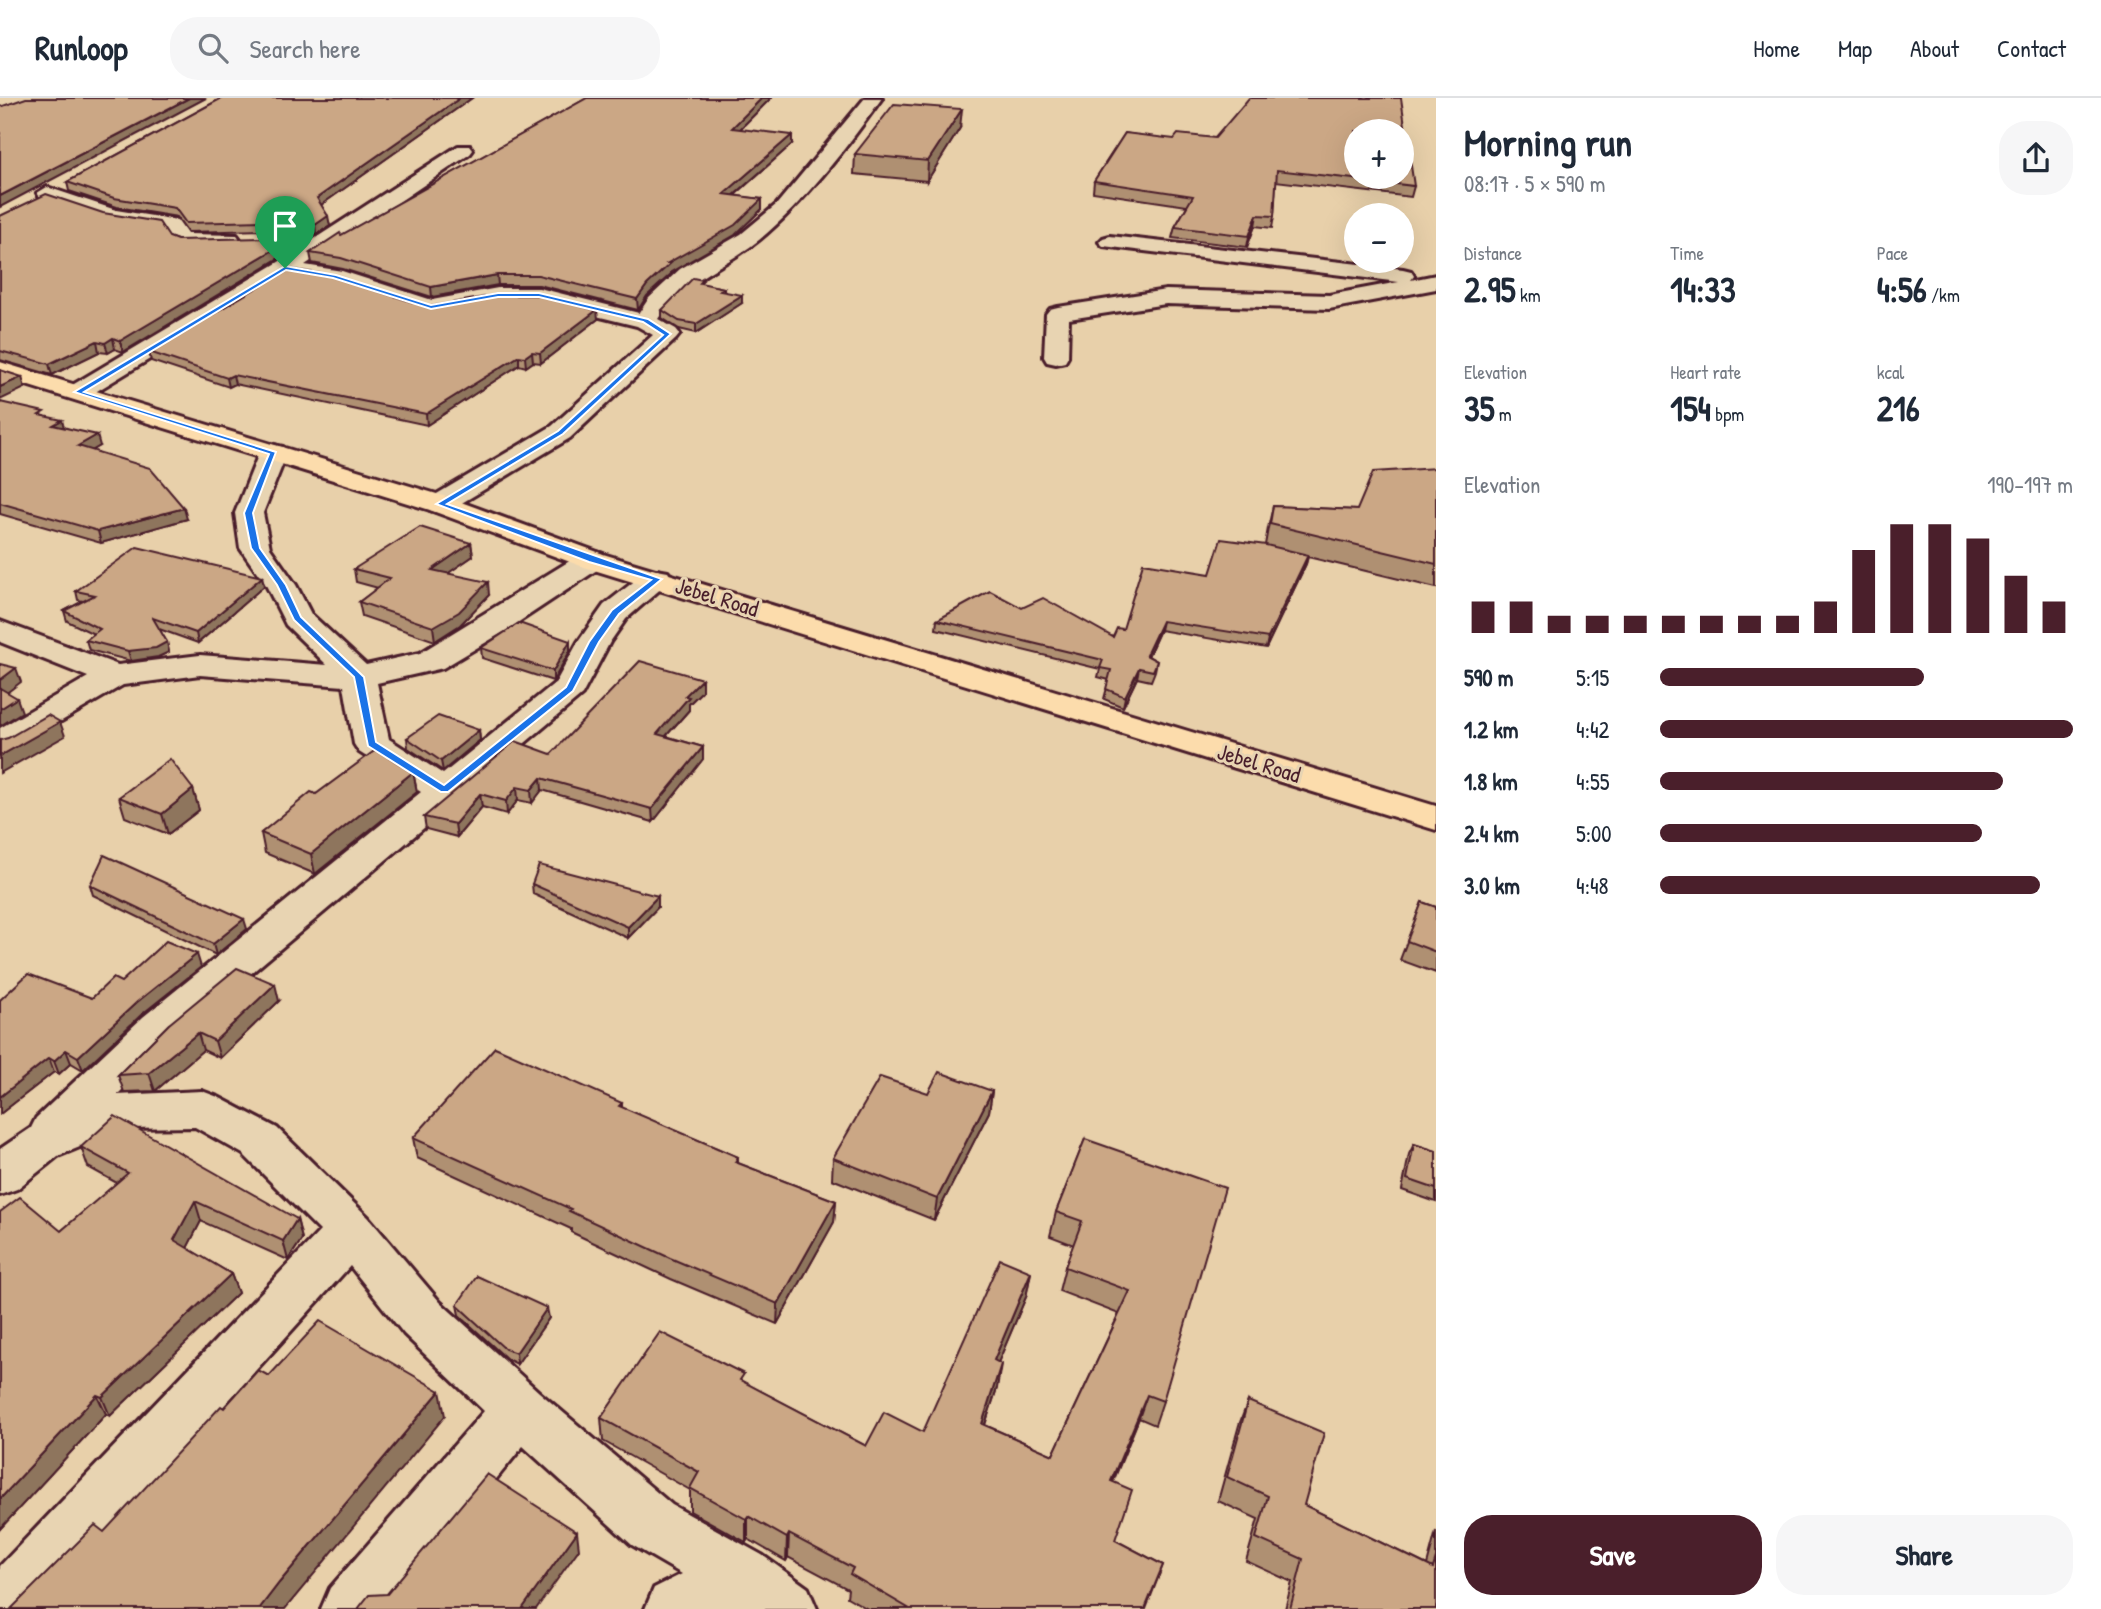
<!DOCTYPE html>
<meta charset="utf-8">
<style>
:root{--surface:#fff;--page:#f6f6f7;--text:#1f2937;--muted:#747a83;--line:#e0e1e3;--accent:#4a1f2b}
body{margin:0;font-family:"Patrick Hand",sans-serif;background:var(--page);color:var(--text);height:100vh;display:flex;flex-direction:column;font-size:26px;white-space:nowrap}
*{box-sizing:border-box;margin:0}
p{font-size:23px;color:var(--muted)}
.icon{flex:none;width:38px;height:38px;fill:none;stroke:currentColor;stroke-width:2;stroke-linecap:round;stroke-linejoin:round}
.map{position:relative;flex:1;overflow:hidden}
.sheet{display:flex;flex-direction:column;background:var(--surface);width:665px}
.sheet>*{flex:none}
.buttons{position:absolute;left:1344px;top:21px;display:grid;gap:14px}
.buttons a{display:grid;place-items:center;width:70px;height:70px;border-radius:50%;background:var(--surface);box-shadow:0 7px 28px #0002;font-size:35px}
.pin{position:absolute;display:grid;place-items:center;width:60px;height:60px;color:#fff;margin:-72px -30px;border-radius:50% 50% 50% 0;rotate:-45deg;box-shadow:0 0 7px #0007}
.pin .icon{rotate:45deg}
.round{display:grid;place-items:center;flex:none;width:74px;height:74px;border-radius:28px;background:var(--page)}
.overview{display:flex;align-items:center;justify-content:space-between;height:119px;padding:0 28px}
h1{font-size:38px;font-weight:800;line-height:52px}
.figures{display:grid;grid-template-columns:repeat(3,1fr);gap:10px;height:119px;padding:7px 28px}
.figures div{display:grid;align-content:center}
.figures b{font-size:35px;font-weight:800}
.figures small{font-size:19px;font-weight:400}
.figures p{font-size:19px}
.chart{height:196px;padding:14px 28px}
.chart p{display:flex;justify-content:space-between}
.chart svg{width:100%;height:126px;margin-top:7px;stroke:var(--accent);stroke-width:6}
.action{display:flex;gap:14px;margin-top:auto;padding:14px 28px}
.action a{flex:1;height:80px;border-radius:28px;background:var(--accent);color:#fff;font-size:28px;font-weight:800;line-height:80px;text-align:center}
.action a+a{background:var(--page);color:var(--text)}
ul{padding:0 28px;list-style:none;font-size:23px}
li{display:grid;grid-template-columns:112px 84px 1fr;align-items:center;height:52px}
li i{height:18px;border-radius:9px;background:var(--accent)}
header{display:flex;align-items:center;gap:42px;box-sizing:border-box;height:98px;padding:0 35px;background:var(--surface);border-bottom:2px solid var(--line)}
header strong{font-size:33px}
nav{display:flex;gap:38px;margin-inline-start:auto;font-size:24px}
.search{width:490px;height:63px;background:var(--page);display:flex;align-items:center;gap:18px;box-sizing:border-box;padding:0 24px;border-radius:28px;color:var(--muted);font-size:26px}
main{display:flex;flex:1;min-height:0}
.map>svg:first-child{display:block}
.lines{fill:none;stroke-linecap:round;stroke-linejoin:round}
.minor-casing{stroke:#4a1f2b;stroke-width:6}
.major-casing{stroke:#4a1f2b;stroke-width:6}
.minor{fill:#e8d4b2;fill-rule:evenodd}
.major{fill:#fcdcac;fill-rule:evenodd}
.wall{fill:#af9072;stroke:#4a1f2b;stroke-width:2}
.shaded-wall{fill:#8e755d;stroke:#4a1f2b;stroke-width:2}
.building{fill:#cba785;stroke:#4a1f2b;stroke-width:2;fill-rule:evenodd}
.route{fill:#1a73e8;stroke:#fff;stroke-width:2;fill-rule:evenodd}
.labels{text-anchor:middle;stroke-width:6;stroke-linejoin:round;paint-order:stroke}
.street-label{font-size:23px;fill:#4a1f2b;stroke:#e8d4b2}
</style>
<header>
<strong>Runloop</strong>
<div class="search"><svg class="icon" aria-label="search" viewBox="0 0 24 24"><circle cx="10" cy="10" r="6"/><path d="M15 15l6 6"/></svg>Search here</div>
<nav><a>Home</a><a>Map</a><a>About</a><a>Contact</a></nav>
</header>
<main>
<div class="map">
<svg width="1436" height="1511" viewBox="0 0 1436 1511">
<rect width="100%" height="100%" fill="#e8d0aa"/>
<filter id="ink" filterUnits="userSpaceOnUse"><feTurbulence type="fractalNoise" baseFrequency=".0143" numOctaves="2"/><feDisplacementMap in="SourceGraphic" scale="14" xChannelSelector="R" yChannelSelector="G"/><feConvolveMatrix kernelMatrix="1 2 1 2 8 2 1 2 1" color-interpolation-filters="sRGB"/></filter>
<g filter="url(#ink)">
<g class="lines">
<g class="minor-casing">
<g id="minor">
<path d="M865 0H882C847 49 805 104 759 142 724 170 684 181 658 221L676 231 680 236 676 241 570 340 450 412 440 415 430 412 426 406 430 400 552 328 653 237 637 228 539 204H498L431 216 330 184 289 177 87 299 78 302 69 299 65 294 69 289 277 165 458 48H470L473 52 470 56 305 167 342 173 432 202 498 190H539L639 215 649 200 680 171 741 136 777 106Z"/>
<path d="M47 89 116 112 177 122 187 136 237 137 240 141 237 145 230 147H173L163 131 106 122 40 99 37 95Z"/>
<path d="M1110 138 1403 171 1411 173 1414 178 1411 182 1436 177V191L1329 211 1166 206 1069 221 1068 259 1065 264 1056 266 1047 264 1044 259 1046 216 1050 211 1058 209 1166 192 1329 197 1399 184 1103 148 1099 144 1103 140Z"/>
<path d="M273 347 283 349 287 355 263 415 270 450 296 487 311 516 366 567 420 555 581 456 592 453 603 456 607 462 603 468 505 533 443 570 377 585 389 641 443 676 556 584 578 544 604 507 646 474 657 472 668 474 672 481 626 521 610 544 582 597 173 941 117 997 202 993 218 999 277 1030 368 1119 440 1204 539 1294 672 1407 762 1457 808 1490 817 1511H645L654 1490 682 1476 632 1447 523 1348 390 1511H321L330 1490 484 1313 404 1236 350 1168 40 1511H0V1468L320 1133 243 1056 195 1029 126 1030 58 1058 17 1091 0 1097V1051L31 1030 36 1020 143 919 421 694 359 654 354 646 344 588 200 577 123 587 12 652 0 656V630L88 579 0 544V523L118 567 200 557 327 567 286 527 266 487 240 450 235 415 259 355 263 349Z"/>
</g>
</g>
<g class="major-casing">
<path id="major" d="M0 264 450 400 603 456 1436 708V732L581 468 430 412 0 279Z"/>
</g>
<use href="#minor" class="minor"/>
<use href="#major" class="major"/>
</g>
<g class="wall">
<path d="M222 0H472L321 107 330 128 316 136 265 132 188 134 177 119 117 109 69 93 67 84Z"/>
<path d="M587 0H771L740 31 792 46 734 98 762 101V111L735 137 671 174V176L647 198 638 212 539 187H498L432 199 343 171 312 165 310 155Z"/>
<path d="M960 30 927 83 854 76 855 56Z"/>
<path d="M1125 35 1414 88 1411 99 1276 83 1274 118 1272 130 1255 128 1247 149 1172 140 1175 129 1187 108 1093 94 1094 83Z"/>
<path d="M0 118 169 139 177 142H290L292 152 123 254 115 251 108 255 99 254 52 277 0 262Z"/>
<path d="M703 186 724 190V193L742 205 696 235 679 231 662 220V212Z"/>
<path d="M429 209 598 221 541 265 533 264 526 269 519 267 427 327 235 286 229 289 151 263 149 254Z"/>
<path d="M0 304 46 319 100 348 93 352 187 421 101 445 0 416Z"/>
<path d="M1436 370V490L1308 459 1306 466 1266 550 1160 532 1148 558 1157 563 1155 573 1151 583 1137 580 1123 609 1104 601 1109 582 1098 579 1100 571 936 531 937 522 1022 510 1113 539 1210 476 1265 447 1268 430 1273 408 1357 412Z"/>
<path d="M471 445 473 458 448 475 489 497 460 527 435 543 362 518 359 504 378 490 356 484 354 471Z"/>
<path d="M262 479 264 488 198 545 159 531 167 544 169 554 158 559 131 563 89 552 86 542 94 536 67 523 64 513 83 503 78 502 76 493Z"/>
<path d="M570 543V553L553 583 482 560 481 550Z"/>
<path d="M702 581V593L689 606V612L666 638 703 649V661L653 724 542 692 532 705 518 702 507 716 482 709 457 739 426 731 424 719Z"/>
<path d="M479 632 480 642 443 673 408 650 407 640Z"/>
<path d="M413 674 417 694 315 776 265 755 261 735 316 696Z"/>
<path d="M193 691 199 712 168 736 125 719 119 699Z"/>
<path d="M532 786 658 798V809L628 840 533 796Z"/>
<path d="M90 787 247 831 216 857 93 797Z"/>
<path d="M1422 804 1436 809V875L1400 862Z"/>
<path d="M201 869 141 917 83 972 71 965 59 976 54 974 0 1016V902L92 900 121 884Z"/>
<path d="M279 903 220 960 203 952 155 993 124 994 118 977 169 926Z"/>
<path d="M992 993 989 1014 934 1122 832 1081 833 1060 928 995Z"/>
<path d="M622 1005V1010L738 1059V1065L836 1103 834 1124 777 1226 671 1181 571 1134V1131L417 1060 413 1040Z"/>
<path d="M1085 1041 1163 1303 1155 1327 1139 1320 1113 1384 1115 1442 1163 1467 1146 1511H868L847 1499 848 1491 788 1459 786 1463 748 1441 746 1444 690 1413V1392L603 1343 601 1320 743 1284 866 1348 923 1334 1031 1174 1026 1199 998 1264 997 1290 985 1327 1053 1357 1119 1216 1059 1193 1065 1169 1074 1147 1050 1138 1056 1114Z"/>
<path d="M1414 1046 1436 1053V1104L1402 1092 1409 1056Z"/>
<path d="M81 1049 297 1121 302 1141 288 1162 201 1123 187 1150 231 1176 238 1195 110 1318 106 1316 0 1431 61 1133 117 1085 88 1069Z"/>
<path d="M457 1207 549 1220 517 1266 507 1261 459 1217Z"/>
<path d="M1248 1303 1304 1407 1427 1467 1436 1433V1511H1285L1292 1484 1246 1463 1258 1421 1218 1403 1239 1327Z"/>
</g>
<g class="shaded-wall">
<path d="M189 0H206L0 109V98Z"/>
<path d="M460 0H472L318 109 317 100Z"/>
<path d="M762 0H771L732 39V30Z"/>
<path d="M962 11 960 30 927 83 928 63Z"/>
<path d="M792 37V46L724 106V96Z"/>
<path d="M762 101V111L735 137 671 174V176L647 198 638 212 637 201 647 187 668 165Z"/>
<path d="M1257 117 1255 128 1247 149 1249 138Z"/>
<path d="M328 118 330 128 316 136 315 127Z"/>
<path d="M290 142 292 152 123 254 120 243Z"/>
<path d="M497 177 498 187 432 199 431 189Z"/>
<path d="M742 197V205L696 235V226Z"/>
<path d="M597 212 598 221 541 265 540 255Z"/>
<path d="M113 240 115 251 108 255 105 245Z"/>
<path d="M97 243 99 254 52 277 49 266Z"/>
<path d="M532 254 533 264 526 269 525 259Z"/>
<path d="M519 258V267L427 327 426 316Z"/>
<path d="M233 277 235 286 229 289 227 280Z"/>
<path d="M22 279 25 290 0 302V289Z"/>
<path d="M62 322 65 334 53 327Z"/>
<path d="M97 337 100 348 81 359 78 348Z"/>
<path d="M184 410 187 421 101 445 98 433Z"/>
<path d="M471 445 473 458 434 485 432 472Z"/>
<path d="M1308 457 1306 466 1266 550 1268 540Z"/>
<path d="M262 479 264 488 198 545 196 535Z"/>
<path d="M488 484 489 497 460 527 435 543 433 529Z"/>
<path d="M1162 523 1160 532 1144 567 1146 557Z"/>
<path d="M570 543V553L553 583V573Z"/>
<path d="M167 544 169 554 158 559 131 563 128 553Z"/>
<path d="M16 570 21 584 0 600V582Z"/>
<path d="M1139 570 1137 580 1123 609 1125 599Z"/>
<path d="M702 581V593L689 606V612L657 648V636L685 598Z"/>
<path d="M17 600 22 614 0 628V611Z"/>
<path d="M60 624 65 638 0 675V658Z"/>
<path d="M479 632 480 642 443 673 441 663Z"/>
<path d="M703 649V661L653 724 652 711Z"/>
<path d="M413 674 417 694 315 776 311 756Z"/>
<path d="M541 680 542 692 532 705 531 692Z"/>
<path d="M517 689 518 702 507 716 506 703Z"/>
<path d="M193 691 199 712 168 736 162 716Z"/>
<path d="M480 696 482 709 457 739 455 726Z"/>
<path d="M658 798V809L628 840V829Z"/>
<path d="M244 821 247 831 216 857 213 846Z"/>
<path d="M197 856 201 869 141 917 83 972 78 959 137 904Z"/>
<path d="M275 886 279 903 220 960 215 943Z"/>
<path d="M198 935 203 952 155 993 149 975Z"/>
<path d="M66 952 71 965 59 976 54 963Z"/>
<path d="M49 960 54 974 0 1016V999Z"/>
<path d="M992 993 989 1014 934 1122 937 1101Z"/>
<path d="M195 1103 201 1123 181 1162 174 1142Z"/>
<path d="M836 1103 834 1124 777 1226 778 1206Z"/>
<path d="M297 1121 302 1141 288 1162 283 1143Z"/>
<path d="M1031 1174 1026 1199 989 1286 994 1262Z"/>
<path d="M231 1176 238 1195 110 1318 102 1299Z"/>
<path d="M547 1210 549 1220 517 1266 516 1255Z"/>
<path d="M1001 1266 997 1290 977 1350 982 1326Z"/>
<path d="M440 1293 445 1318 285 1511H259L279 1485Z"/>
<path d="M97 1297 106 1316 0 1431V1401Z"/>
<path d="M1147 1297 1139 1320 1103 1406 1111 1383Z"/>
<path d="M748 1418V1441L746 1444V1421Z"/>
<path d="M577 1434 579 1451 536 1511H522Z"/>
<path d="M789 1436 788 1459 786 1463 787 1440Z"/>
</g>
<g class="building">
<path d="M26 0H189L0 98V9Z"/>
<path d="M222 0H460L317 100 328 118 315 127 263 123 186 125 175 110 114 100 67 84Z"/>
<path d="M587 0H762L732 30 792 37 724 96 762 101 735 127 668 165H671L647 187 637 201 538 177H497L431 189 341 160 310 155 340 135 341 137Z"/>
<path d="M1249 0H1401L1414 88 1277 72 1274 118 1257 117 1249 138 1175 129 1193 98 1094 83 1125 35 1174 41 1178 36 1215 40ZM1356 33H1402V79H1356Z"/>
<path d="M894 6 962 11 928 63 855 56Z"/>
<path d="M46 96 103 115 159 124 169 139 177 142 263 140 290 142 120 243 113 240 105 245 97 243 49 266 0 253V118Z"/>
<path d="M288 171 328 177 429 209 497 197H538L597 212 540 255 532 254 525 259 519 258 426 316 233 277 227 280 149 254Z"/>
<path d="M693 180 703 182 700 185 724 190 720 193 742 197 696 226 679 223 662 212Z"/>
<path d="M0 272 22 279 0 289Z"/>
<path d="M0 304 44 314 39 317 62 322 53 327 97 337 78 348 150 370 184 410 98 433 0 405Z"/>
<path d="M1436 370V466L1270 426 1273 408 1357 412 1373 374Z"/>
<path d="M420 429 471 445 432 472 488 484 459 514 433 529 359 504 390 480 354 471Z"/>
<path d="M1221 441 1266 447 1308 457 1268 540 1162 523 1146 557 1157 563 1153 573 1139 570 1125 599 1106 591 1111 572 1100 570 1103 562 937 522 990 493 1022 510 1043 500 1113 539 1117 530 1123 531 1143 465 1210 476Z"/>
<path d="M137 449 262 479 196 535 153 520 167 544 156 550 128 553 86 542 100 531 64 513 95 497 76 493Z"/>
<path d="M519 525 570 543 553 573 481 550Z"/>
<path d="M640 563 702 581 685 598 689 599 657 636 703 649 652 711 541 680 531 692 517 689 506 703 480 696 455 726 424 719 515 643 551 656Z"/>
<path d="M0 566 16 570 0 582Z"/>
<path d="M0 590 17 600 0 611Z"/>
<path d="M48 617 60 624 0 658V642L8 640Z"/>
<path d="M438 618 479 632 441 663 407 640Z"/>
<path d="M377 651 413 674 311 756 261 735 311 694 316 696Z"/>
<path d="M170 661 193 691 162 716 119 699Z"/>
<path d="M104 757 244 821 213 846 90 787Z"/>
<path d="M539 767 658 798 628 829 532 786Z"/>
<path d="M1422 804 1436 809V854L1407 843Z"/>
<path d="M166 843 197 856 137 904 78 959 66 952 54 963 49 960 0 999V902L28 876 92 900 113 880 121 884Z"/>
<path d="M237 870 275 886 215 943 198 935 149 975 118 977 169 926Z"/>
<path d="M495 949 622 1005 619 1008 738 1059 735 1064 836 1103 778 1206 670 1160 569 1113 571 1111 413 1040Z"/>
<path d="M939 974 992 993 937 1101 833 1060 880 979 928 995Z"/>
<path d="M115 1018 297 1121 283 1143 195 1103 174 1142 231 1176 102 1299 97 1297 0 1401V1114L20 1099 61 1133 128 1075 81 1049Z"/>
<path d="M1085 1041 1225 1090 1163 1303 1147 1297 1111 1383 1132 1392 1115 1442 1163 1467 1145 1511H910L850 1476 853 1470 789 1436 787 1440 748 1418 746 1421 690 1390 699 1374 601 1320 660 1234 744 1276 740 1282 866 1348 884 1314 923 1334 1000 1161 1031 1174 994 1262 1001 1266 982 1326 1053 1357 1130 1193 1065 1169 1082 1123 1056 1114Z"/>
<path d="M1414 1046 1436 1053V1091L1407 1081Z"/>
<path d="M477 1178 547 1210 516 1255 505 1251 457 1207Z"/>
<path d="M320 1223 440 1293 279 1485 259 1511H11L95 1427 104 1434 221 1308 224 1310 258 1272 269 1278Z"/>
<path d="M1248 1303 1324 1335 1304 1407 1433 1470 1436 1460V1511H1290L1303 1461 1256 1440 1268 1398 1227 1379Z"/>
<path d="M487 1376 577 1434 522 1511H358L369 1497 387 1496Z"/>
</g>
</g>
<path class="route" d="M285 168 336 177 431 207 498 195H539L648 221 671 236 563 336 447 406 662 481 619 516 599 544 573 593 448 694H441L368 648 354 579 294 522 277 487 251 450 244 415 269 356 74 294ZM286 172 333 180 431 211 498 199H539L643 224 663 237 558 333 436 406 589 464 651 482 612 512 589 544 566 589 444 687 376 644 364 579 301 519 286 487 260 450 253 415 276 354 84 294Z"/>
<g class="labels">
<g class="street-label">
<text transform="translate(717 499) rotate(17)" y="8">Jebel Road</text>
<text transform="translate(1259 665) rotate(17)" y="8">Jebel Road</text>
</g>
</g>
</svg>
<div class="buttons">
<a>+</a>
<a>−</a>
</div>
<div class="pin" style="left:285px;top:170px;background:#1e9e55"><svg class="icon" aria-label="arrive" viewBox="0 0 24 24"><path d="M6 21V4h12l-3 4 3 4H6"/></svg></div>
</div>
<section class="sheet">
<div class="overview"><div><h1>Morning run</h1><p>08:17 · 5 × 590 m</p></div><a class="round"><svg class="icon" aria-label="share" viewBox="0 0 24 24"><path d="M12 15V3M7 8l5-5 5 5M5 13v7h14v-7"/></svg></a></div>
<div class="figures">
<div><p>Distance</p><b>2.95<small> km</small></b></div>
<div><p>Time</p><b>14:33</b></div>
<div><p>Pace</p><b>4:56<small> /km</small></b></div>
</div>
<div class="figures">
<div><p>Elevation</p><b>35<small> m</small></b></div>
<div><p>Heart rate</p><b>154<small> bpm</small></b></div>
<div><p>kcal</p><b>216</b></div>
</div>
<div class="chart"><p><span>Elevation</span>190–197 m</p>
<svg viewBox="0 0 160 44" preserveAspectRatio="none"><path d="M5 44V33M15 44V33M25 44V38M35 44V38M45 44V38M55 44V38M65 44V38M75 44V38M85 44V38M95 44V33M105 44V15M115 44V6M125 44V6M135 44V11M145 44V24M155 44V33"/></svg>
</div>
<ul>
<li><b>590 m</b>5:15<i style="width:64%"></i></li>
<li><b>1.2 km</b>4:42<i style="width:100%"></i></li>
<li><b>1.8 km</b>4:55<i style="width:83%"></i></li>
<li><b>2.4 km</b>5:00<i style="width:78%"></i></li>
<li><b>3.0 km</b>4:48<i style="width:92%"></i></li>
</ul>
<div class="action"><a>Save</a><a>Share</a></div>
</section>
</main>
